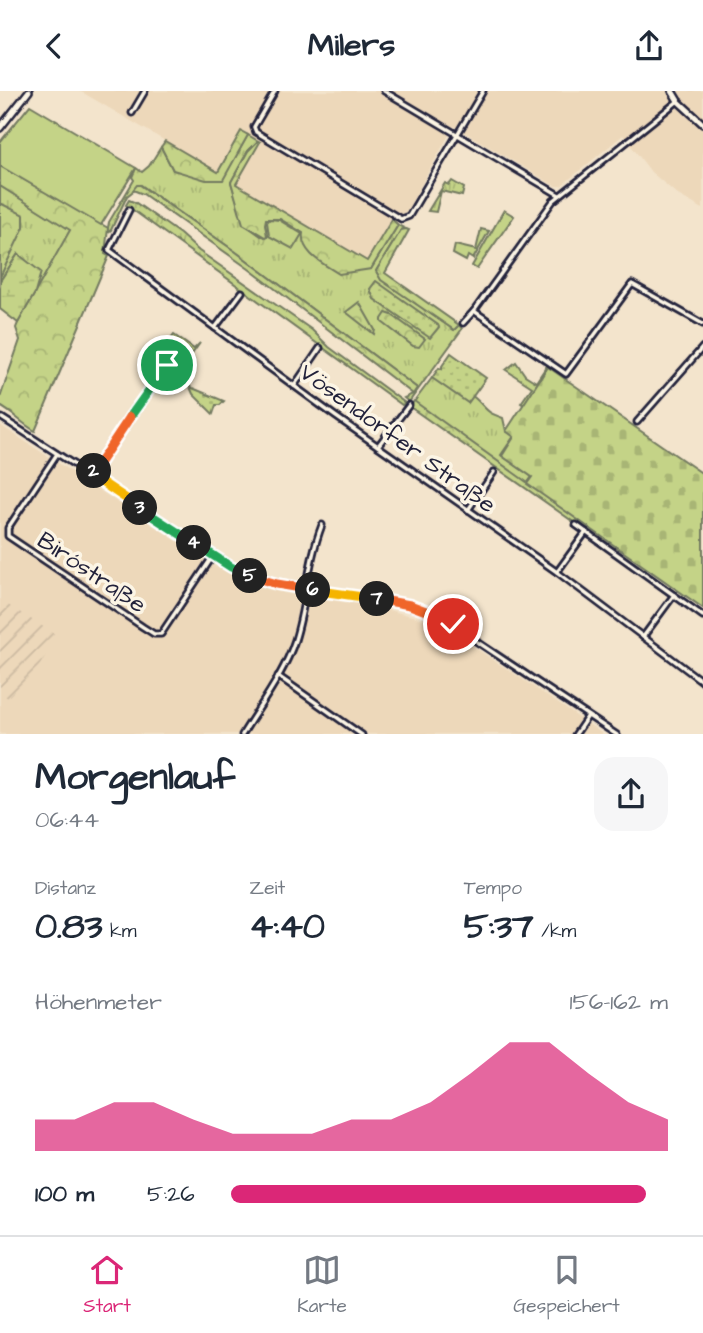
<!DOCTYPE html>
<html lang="de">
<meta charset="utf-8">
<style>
:root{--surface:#fff;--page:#f6f6f7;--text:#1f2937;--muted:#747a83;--line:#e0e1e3;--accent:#db2777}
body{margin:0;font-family:"Architects Daughter",sans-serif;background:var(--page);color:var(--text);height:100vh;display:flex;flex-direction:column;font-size:26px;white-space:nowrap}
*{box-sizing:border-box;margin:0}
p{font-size:23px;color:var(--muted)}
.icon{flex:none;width:38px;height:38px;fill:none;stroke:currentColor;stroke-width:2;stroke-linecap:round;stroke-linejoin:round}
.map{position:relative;height:643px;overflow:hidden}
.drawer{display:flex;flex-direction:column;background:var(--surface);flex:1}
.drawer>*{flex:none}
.pin{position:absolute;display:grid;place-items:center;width:60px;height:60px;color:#fff;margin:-30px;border:4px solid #fff;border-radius:50%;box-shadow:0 2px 7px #0007}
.km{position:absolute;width:35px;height:35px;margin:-18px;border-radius:50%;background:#222;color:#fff;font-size:19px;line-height:35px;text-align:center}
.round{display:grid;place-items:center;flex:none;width:74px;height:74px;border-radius:21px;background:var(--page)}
.summary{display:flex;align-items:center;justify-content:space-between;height:119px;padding:0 35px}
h1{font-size:38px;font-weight:800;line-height:52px}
.metrics{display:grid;grid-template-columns:repeat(3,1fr);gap:10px;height:119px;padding:7px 35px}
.metrics div{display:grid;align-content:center}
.metrics b{font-size:35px;font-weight:800}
.metrics small{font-size:19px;font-weight:400}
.metrics p{font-size:19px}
.chart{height:196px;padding:14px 35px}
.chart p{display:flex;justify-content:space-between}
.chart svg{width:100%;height:126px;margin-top:7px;fill:var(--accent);opacity:.7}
ul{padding:0 35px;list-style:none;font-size:23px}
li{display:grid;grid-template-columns:112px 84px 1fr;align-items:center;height:52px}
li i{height:18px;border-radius:9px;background:var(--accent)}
header{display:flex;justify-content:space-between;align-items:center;height:91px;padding:0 35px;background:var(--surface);font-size:32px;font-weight:800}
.menu{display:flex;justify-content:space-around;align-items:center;height:98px;border-top:2px solid var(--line);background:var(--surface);font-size:19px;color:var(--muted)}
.menu a{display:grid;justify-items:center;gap:4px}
.menu .selected{color:var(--accent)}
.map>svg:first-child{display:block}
.built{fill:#edd8ba}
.industrial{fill:url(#industrial-furrows)}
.grass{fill:url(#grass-tufts);stroke:#737a61;stroke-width:2}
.forest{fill:url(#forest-crowns);stroke:#737a61;stroke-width:2}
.wetland{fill:url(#wetland-marsh);stroke:#737a61;stroke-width:2}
.cemetery{fill:url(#cemetery-stones);stroke:#737a61;stroke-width:2}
.park{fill:url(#park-dots);stroke:#737a61;stroke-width:2}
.pitch{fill:#c4d387;stroke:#737a61;stroke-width:2}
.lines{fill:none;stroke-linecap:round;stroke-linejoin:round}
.street-casing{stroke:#22223b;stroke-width:9}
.secondary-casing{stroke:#22223b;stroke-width:10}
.street{stroke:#fcf5e5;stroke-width:3.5}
.secondary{stroke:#fcf5e5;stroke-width:5}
.split-1-casing{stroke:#fff;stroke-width:14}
.split-2-casing{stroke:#fff;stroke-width:14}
.split-3-casing{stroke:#fff;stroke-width:14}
.split-4-casing{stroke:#fff;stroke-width:14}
.split-5-casing{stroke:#fff;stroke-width:14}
.split-6-casing{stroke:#fff;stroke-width:14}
.split-7-casing{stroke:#fff;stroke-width:14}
.split-8-casing{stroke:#fff;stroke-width:14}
.split-9-casing{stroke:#fff;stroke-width:14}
.split-1{stroke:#22a559;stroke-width:9}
.split-2{stroke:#f0652b;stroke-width:9}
.split-3{stroke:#f5b400;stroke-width:9}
.split-4{stroke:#22a559;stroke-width:9}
.split-5{stroke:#22a559;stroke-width:9}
.split-6{stroke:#f0652b;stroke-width:9}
.split-7{stroke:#f5b400;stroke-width:9}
.split-8{stroke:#f0652b;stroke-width:9}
.split-9{stroke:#f5b400;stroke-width:9}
.labels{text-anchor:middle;stroke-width:7;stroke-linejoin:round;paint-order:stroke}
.street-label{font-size:24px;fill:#22223b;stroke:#fcf5e5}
</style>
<header><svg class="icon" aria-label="back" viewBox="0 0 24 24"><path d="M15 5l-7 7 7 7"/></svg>Milers<svg class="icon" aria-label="share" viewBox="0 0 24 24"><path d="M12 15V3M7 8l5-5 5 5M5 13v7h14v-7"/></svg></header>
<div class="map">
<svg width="703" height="644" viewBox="0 0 703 644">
<defs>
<pattern id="industrial-furrows" width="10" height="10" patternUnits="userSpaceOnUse" patternTransform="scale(1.75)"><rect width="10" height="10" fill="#edd8ba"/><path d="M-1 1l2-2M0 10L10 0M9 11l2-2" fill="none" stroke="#cbb9a1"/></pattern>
<pattern id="grass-tufts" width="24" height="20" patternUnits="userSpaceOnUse" patternTransform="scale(1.75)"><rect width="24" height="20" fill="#c4d387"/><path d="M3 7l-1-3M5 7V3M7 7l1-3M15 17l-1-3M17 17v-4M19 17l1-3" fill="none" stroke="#a8b575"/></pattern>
<pattern id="forest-crowns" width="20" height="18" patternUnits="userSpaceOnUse" patternTransform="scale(1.75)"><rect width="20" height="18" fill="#c4d387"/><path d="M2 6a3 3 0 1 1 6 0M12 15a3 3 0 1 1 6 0" fill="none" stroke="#a8b575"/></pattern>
<pattern id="wetland-marsh" width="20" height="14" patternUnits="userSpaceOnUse" patternTransform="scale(1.75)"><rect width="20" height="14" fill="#c4d387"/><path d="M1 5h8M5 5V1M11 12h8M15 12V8" fill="none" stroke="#a8b575"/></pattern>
<pattern id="cemetery-stones" width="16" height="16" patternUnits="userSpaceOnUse" patternTransform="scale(1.75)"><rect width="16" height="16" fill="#c4d387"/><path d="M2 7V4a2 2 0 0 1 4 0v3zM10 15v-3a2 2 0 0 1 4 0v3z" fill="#a8b575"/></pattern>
<pattern id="park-dots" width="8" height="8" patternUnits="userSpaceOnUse" patternTransform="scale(1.75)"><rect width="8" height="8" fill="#c4d387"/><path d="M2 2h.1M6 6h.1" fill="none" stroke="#a8b575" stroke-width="1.8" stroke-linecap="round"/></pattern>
</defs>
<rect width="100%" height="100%" fill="#f3e4cc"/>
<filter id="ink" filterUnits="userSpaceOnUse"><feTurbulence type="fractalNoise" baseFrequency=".0143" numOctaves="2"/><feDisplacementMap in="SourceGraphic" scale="14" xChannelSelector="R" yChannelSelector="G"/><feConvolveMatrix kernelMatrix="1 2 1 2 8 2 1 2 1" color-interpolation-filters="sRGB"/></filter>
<g filter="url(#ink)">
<g class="built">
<path d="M80 0H703V118L678 104 651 81 623 44 561 95H555L454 35 406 121 391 128 367 170 236 93 260 52 242 41 218 81Z"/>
<path d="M0 334 218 477 267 498 299 505 368 514 428 529 451 541 519 586 603 643H0Z"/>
</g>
<path class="industrial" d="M0 509 55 543 52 549 54 551 21 605 18 603 13 610 0 602Z"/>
<g class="grass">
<path d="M248 44 258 50 248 60 231 91 244 133 261 145H267L265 133 266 128H280L371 178 398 134 406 138 401 139 376 180 381 188 454 239 459 234 462 238 409 311 404 307 413 303 417 297 236 161 141 94 127 105 111 139 107 142 109 131 134 89 132 86 136 77 142 81 149 75 161 56 173 79 222 89Z"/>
<path d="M452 90 464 97 462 105 441 100 436 121 428 120 445 92 449 94Z"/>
<path d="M0 95 71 139 35 202 36 195 18 163 0 190Z"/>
<path d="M129 109 136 112 180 143 199 160 312 239 329 256 405 312 402 314 126 114Z"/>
<path d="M504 119 514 125 477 178 472 175Z"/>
<path d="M481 138 489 140 473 168 468 165 466 170 453 163 455 154 476 159Z"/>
<path d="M516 271 525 284 536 291 546 276H548L524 314 521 312 532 296 506 279Z"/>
<path d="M432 287C447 289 464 297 476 308 489 320 484 320 503 327L506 340 514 345 501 364 532 386 527 393 414 311Z"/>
</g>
<g class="forest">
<path d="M241 40 248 44 223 89H206L173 79 161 56 165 50 218 81Z"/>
<path d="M258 50 260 51 236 93 367 170 392 128 398 134 371 178 339 183C324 173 300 162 303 142L280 128H266L265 133 267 145 265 146 243 133 231 91 248 60Z"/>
<path d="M0 75 108 137 105 163 109 165 35 340C21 332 13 322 0 315V307L20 249 16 237 18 232 70 139 0 95Z"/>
<path d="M137 94H140L236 161 417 297 413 303 249 178 143 103 133 99Z"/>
<path d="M0 112 24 124V136L0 186Z"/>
<path d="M406 138 409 139 385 182 459 234 454 239 381 189 376 180 401 139Z"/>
<path d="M359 211 375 239 374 243 346 221Z"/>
<path d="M386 222 392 224 425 248 419 256 413 255 382 231V228Z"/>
<path d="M414 310 585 433 575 432 410 316Z"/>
</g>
<path class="wetland" d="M18 163 41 181 35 202 18 232 0 218V190Z"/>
<path class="cemetery" d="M548 276 703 383V517L527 393 532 386 502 365 514 346 506 340Z"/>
<g class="park">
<path d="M376 190 438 234 439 236 430 247 374 208 370 198Z"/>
<path d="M174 244 194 258 200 252 187 270 176 265 178 262 184 268 190 260 184 255 174 264 167 260 166 255Z"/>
<path d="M451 262 486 287 468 312 432 287 439 277 442 278V275Z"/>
<path d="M190 296 224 310 220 314H216L213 323 193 303Z"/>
</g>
<g class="pitch">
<path d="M30 14 136 77 101 134 0 75V51Z"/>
<path d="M270 128 279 129 302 143 293 158 269 145 267 131Z"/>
</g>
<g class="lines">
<g class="street-casing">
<g id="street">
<path d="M275 0 254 36 256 41 401 128 409 125 483 0"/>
<path d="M384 0 559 104"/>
<path d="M132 22 145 0"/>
<path d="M129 119 109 159 335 325 557 481 703 591"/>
<path d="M474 220 566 283 632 193 703 233"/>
<path d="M463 232 474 220 553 110 678 10"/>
<path d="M215 237 242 201"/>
<path d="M294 295 320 257"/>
<path d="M2 327 240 481 277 493 399 512 437 524 617 644"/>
<path d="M637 331 703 256"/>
<path d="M378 355 409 314"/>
<path d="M57 363 8 437V445L143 536 154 543H161L213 465"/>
<path d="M91 384 165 275 170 273 179 278"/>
<path d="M468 419 494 381"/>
<path d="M576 434 703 525"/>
<path d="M557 481 586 441"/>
<path d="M643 546 674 504"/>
<path d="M278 585 362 644"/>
<path d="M242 644C260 614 284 583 295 549 307 511 307 473 322 434"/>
<path d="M575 644 588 625"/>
</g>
</g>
<g class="secondary-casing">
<g id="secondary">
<path d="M672 0 678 10 703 33"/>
<path d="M0 37 29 0"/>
</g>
</g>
<use href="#street" class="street"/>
<use href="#secondary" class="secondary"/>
</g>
</g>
<g class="lines" filter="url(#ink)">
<g class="split-1-casing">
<path id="split-1" d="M130 326 167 274"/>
</g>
<g class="split-2-casing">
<path id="split-2" d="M94 380 130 326"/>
</g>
<g class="split-3-casing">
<path id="split-3" d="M94 380 91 384 140 417"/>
</g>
<g class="split-4-casing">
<path id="split-4" d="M140 417 194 452"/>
</g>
<g class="split-5-casing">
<path id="split-5" d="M194 452 231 476 250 485"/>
</g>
<g class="split-6-casing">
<path id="split-6" d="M250 485 277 493 313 499"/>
</g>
<g class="split-7-casing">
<path id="split-7" d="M313 499 377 508"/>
</g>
<g class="split-8-casing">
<path id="split-8" d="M377 508 410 514 439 525"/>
</g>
<g class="split-9-casing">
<path id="split-9" d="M439 525 453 533"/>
</g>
<use href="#split-1" class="split-1"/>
<use href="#split-2" class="split-2"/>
<use href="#split-3" class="split-3"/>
<use href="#split-4" class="split-4"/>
<use href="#split-5" class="split-5"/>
<use href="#split-6" class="split-6"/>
<use href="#split-7" class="split-7"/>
<use href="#split-8" class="split-8"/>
<use href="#split-9" class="split-9"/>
</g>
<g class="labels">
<g class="street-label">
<text transform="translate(398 347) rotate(36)" y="8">Vösendorfer Straße</text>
<text transform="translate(92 481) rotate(34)" y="8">Biróstraße</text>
</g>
</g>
</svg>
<div class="pin" style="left:167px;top:274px;background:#1e9e55"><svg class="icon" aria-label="arrive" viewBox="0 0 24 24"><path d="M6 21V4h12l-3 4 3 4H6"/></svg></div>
<div class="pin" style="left:453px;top:533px;background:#d93025"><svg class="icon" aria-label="check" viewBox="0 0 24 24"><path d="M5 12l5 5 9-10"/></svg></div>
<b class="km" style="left:94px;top:380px">2</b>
<b class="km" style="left:140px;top:417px">3</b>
<b class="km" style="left:194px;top:452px">4</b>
<b class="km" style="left:250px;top:485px">5</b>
<b class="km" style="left:313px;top:499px">6</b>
<b class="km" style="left:377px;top:508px">7</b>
</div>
<section class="drawer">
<div class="summary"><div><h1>Morgenlauf</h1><p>06:44</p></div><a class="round"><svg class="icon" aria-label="share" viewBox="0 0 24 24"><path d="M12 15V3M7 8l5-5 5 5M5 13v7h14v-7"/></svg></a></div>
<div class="metrics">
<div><p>Distanz</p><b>0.83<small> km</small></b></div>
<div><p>Zeit</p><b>4:40</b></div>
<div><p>Tempo</p><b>5:37<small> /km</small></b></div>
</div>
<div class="chart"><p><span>Höhenmeter</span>156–162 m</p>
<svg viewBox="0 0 160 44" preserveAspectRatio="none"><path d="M0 44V33L10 33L20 27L30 27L40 33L50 38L60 38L70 38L80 33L90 33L100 27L110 17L120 6L130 6L140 17L150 27L160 33V44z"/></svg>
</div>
<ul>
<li><b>100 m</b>5:26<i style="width:95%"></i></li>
</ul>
</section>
<nav class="menu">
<a class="selected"><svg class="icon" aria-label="home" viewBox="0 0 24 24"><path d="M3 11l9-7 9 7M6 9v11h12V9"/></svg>Start</a>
<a><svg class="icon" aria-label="map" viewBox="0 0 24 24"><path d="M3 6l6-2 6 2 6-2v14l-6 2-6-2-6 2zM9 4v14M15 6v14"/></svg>Karte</a>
<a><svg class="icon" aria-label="saved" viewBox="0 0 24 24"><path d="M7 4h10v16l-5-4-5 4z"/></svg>Gespeichert</a>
</nav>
